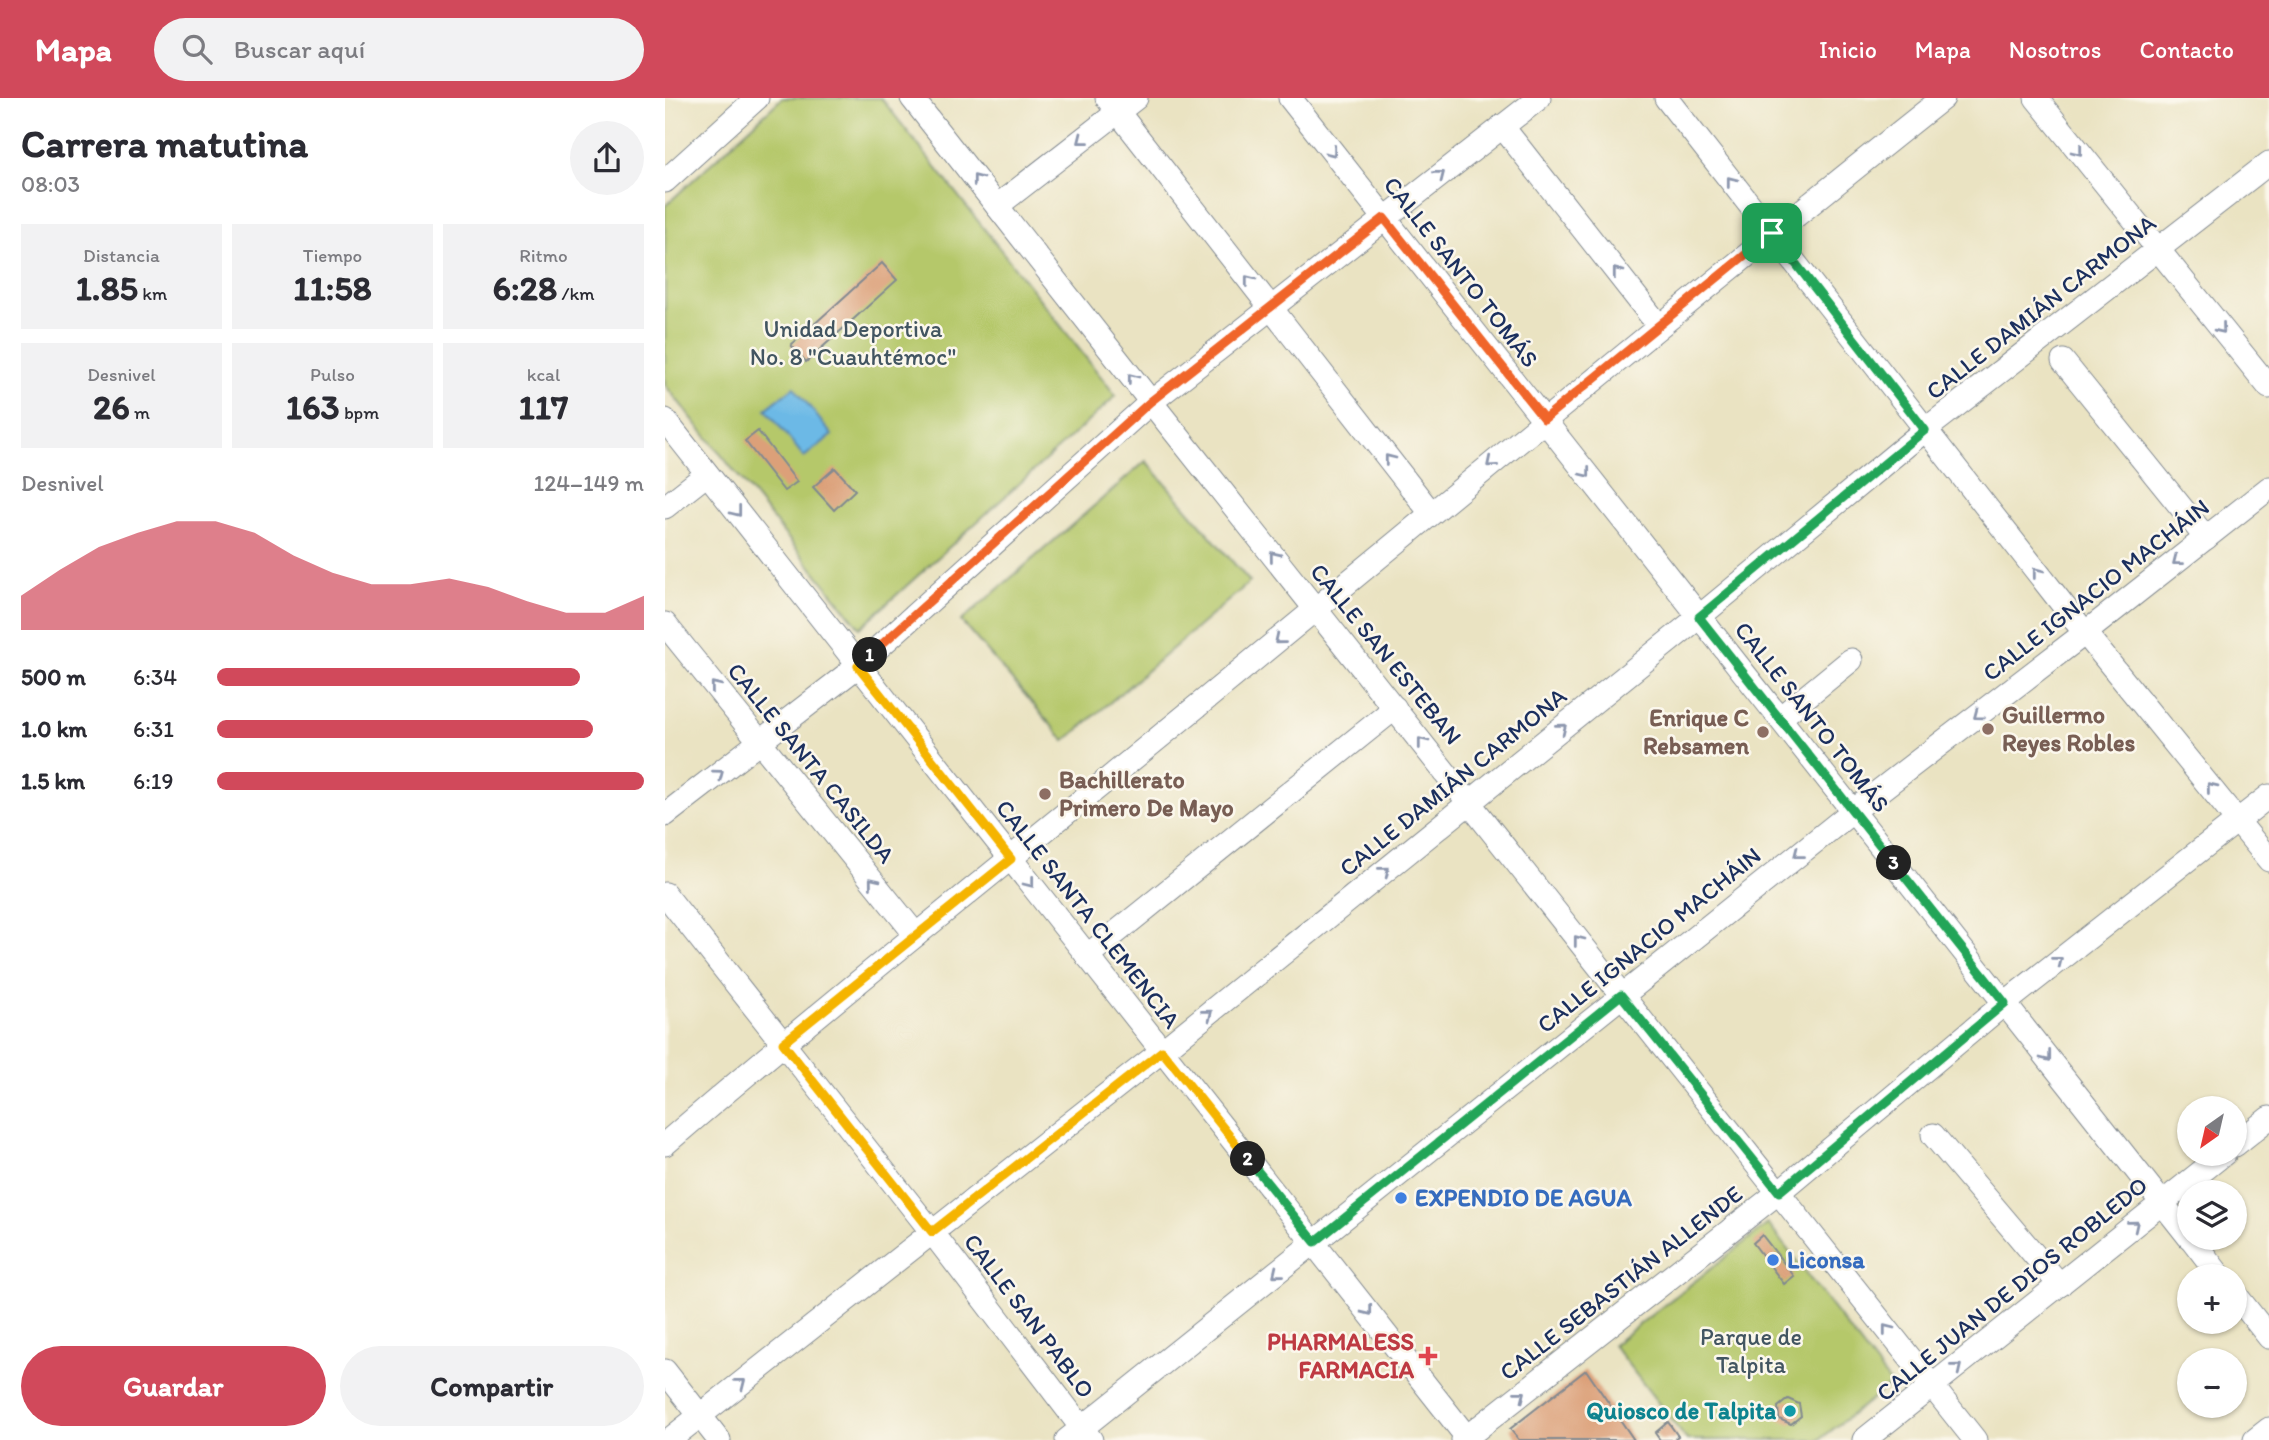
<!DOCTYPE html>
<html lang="es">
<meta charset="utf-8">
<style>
:root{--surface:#fff;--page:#f2f2f3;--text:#2b2b33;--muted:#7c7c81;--accent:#d1495b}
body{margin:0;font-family:Itim,sans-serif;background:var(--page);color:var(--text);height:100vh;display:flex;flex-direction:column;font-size:26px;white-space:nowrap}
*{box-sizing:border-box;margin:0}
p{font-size:23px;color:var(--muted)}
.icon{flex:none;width:38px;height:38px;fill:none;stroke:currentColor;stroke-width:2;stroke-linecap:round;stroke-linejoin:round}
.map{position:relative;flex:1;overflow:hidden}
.details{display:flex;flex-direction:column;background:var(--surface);width:665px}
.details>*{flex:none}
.needle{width:46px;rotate:214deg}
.fabs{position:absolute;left:1512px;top:998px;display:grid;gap:14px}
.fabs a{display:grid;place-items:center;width:70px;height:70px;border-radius:50%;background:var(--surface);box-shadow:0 2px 5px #0004;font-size:35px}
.pin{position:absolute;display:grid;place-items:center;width:60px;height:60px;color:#fff;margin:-30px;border-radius:14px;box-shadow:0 4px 10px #0006}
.km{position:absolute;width:35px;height:35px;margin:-18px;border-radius:50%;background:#222;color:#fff;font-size:19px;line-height:35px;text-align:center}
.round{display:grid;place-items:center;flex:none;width:74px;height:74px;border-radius:37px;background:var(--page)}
.summary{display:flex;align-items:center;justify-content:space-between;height:119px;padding:0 21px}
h1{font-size:38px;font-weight:700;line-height:52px}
.stats{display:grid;grid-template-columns:repeat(3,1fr);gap:10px;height:119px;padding:7px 21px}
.stats div{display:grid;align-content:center;border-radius:0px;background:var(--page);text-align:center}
.stats b{font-size:35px;font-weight:700}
.stats small{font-size:19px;font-weight:400}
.stats p{font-size:19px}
.chart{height:196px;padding:14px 21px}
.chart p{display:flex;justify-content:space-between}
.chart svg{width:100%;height:126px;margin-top:7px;fill:var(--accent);opacity:.7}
.button{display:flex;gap:14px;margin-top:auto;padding:14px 21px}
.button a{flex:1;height:80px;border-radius:42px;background:var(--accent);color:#fff;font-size:28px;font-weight:700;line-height:80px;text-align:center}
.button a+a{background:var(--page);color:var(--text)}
ul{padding:0 21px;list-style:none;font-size:23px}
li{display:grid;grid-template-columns:112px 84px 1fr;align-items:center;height:52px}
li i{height:18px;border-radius:9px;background:var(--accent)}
header{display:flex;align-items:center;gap:42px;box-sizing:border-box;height:98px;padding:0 35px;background:var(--accent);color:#fff}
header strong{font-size:33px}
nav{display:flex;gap:38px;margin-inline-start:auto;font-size:24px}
.search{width:490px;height:63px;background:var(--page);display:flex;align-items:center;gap:18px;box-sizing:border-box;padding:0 24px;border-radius:38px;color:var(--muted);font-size:26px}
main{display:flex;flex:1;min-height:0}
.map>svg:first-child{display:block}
.green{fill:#b5c86b;stroke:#687c64;stroke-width:2}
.water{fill:#6cb9e6;stroke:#4474a2;stroke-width:2}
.building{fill:#dca079}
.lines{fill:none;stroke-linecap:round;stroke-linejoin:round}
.minor-casing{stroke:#828990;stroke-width:25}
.minor{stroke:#fff;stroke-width:23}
.oneway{stroke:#8d97ae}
.split-1-casing{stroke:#fff;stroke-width:14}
.split-2-casing{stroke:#fff;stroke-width:14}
.split-3-casing{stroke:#fff;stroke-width:14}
.split-4-casing{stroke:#fff;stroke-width:14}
.split-1{stroke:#f0652b;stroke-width:9}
.split-2{stroke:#f5b400;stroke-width:9}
.split-3{stroke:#22a559;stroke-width:9}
.split-4{stroke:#22a559;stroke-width:9}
.education-dot{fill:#8d6e63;stroke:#fbf7ec;stroke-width:2.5}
.shop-dot{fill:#3f7fe0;stroke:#fbf7ec;stroke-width:2.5}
.health-dot{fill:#e0444e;stroke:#fbf7ec;stroke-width:2.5}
.culture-dot{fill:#0f9aa8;stroke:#fbf7ec;stroke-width:2.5}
.labels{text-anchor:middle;stroke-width:5;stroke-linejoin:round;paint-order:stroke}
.street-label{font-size:24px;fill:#1b2f5e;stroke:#fbf7ec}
.park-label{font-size:24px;fill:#425561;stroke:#fbf7ec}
.education-label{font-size:24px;font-weight:bold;fill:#785e54;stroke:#fbf7ec;text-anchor:start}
.shop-label{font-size:24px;font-weight:bold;fill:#366cbe;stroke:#fbf7ec;text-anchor:start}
.health-label{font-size:24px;font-weight:bold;fill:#be3a42;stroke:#fbf7ec;text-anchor:end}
.culture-label{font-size:24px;font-weight:bold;fill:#0d838f;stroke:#fbf7ec;text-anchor:end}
</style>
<header>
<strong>Mapa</strong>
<div class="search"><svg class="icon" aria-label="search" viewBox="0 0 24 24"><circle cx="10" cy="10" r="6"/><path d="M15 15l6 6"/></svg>Buscar aquí</div>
<nav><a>Inicio</a><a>Mapa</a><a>Nosotros</a><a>Contacto</a></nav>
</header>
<main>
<section class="details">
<div class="summary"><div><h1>Carrera matutina</h1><p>08:03</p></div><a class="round"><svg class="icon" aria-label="share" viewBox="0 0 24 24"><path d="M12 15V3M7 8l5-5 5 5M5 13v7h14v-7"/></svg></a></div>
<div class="stats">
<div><p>Distancia</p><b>1.85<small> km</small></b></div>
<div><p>Tiempo</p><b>11:58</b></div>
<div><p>Ritmo</p><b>6:28<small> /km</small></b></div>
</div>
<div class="stats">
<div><p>Desnivel</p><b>26<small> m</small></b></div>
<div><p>Pulso</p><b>163<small> bpm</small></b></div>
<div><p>kcal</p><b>117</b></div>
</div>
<div class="chart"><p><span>Desnivel</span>124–149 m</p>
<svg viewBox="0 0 160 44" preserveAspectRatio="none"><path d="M0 44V32L10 23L20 15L30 10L40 6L50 6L60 10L70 18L80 24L90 28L100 28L110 26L120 29L130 34L140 38L150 38L160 32V44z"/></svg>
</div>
<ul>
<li><b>500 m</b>6:34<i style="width:85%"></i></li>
<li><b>1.0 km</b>6:31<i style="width:88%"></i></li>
<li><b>1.5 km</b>6:19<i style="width:100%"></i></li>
</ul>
<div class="button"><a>Guardar</a><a>Compartir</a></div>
</section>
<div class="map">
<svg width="1604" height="1342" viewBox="0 0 1604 1342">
<rect width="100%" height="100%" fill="#fbf7ec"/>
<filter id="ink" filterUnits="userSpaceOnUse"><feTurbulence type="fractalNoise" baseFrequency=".0143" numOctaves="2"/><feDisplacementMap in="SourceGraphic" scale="14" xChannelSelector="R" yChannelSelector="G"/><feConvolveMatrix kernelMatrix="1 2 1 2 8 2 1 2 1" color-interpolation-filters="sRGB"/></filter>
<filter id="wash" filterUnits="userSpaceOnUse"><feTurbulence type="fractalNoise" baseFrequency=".00686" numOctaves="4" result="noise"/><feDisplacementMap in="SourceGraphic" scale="28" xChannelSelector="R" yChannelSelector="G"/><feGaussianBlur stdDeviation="1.57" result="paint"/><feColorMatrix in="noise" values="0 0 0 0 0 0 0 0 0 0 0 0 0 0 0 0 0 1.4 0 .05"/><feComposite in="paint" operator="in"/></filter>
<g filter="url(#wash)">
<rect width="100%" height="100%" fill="#eae3c2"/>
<g class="green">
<path d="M117 0H216L451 298 195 530 0 287V108Z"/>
<path d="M481 363 585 484 400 643 296 523Z"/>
<path d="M1103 1126 1226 1286 1154 1342H1022L948 1247Z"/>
</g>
<path class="water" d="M129 289 167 337 139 359 101 311Z"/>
<g id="blocks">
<g class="building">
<path d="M217 165 232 182 141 264 126 247Z"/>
<path d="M93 333 132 384 119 393 80 343Z"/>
<path d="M170 370 190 392 169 412 148 389Z"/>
<path d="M1097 1137 1129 1178 1119 1186 1088 1145Z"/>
<path d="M921 1272 969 1342H854L845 1331Z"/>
<path d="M1123 1301 1134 1306 1136 1318 1126 1326 1114 1321 1113 1309Z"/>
<path d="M1003 1324 1013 1338 1008 1342H995L990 1335Z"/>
</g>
</g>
</g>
<g filter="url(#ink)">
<use href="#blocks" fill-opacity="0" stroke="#828990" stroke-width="2"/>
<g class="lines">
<g class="minor-casing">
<g id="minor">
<path d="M247 0 486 304 1310 1342"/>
<path d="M442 0 766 415"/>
<path d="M625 0 1524 1139"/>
<path d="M1001 0 1420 535 1604 762"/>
<path d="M1371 0 1604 289"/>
<path d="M837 28 994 228"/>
<path d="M0 83 92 0"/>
<path d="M332 108 471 0"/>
<path d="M1398 263 1541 440"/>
<path d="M0 322 804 1342"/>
<path d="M0 409 42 376"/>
<path d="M0 526 251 837"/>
<path d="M1115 620 1186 562"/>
<path d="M0 717 193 568 486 304 874 0"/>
<path d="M0 796 267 1134 426 1342"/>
<path d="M422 858 730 610"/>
<path d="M1268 1037 1395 1187"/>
<path d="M0 1046C170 900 346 761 519 619 772 412 1022 203 1278 0"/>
<path d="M1570 1047 1604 1020"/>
<path d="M1525 1139 1555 1178"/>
<path d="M1570 1196 1604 1239"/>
<path d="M0 1273 54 1342"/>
<path d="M4 1342 497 953 1034 519 1260 332 1604 65"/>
<path d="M402 1342 1188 713 1420 535 1604 390"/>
<path d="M798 1342 1114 1094 1340 905 1604 698"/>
<path d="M1199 1342 1560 1055"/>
<path d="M1590 1342 1604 1331"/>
</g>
</g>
<use href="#minor" class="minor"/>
</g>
<defs><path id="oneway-chevron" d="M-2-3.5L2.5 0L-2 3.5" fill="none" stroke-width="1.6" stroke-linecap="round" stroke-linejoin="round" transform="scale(1.75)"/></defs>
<g class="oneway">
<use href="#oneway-chevron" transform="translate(417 42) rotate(142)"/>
<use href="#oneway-chevron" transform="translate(1413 53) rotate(52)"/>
<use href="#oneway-chevron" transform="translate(667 54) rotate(52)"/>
<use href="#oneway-chevron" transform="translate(775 77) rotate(-38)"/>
<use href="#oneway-chevron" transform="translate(312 81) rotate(-128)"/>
<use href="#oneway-chevron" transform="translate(1066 83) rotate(-128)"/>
<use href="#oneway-chevron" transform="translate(952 174) rotate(-128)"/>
<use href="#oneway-chevron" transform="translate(584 182) rotate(-128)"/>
<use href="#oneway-chevron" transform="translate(1556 231) rotate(51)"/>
<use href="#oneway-chevron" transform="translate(467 280) rotate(-128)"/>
<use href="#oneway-chevron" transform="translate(724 361) rotate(-128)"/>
<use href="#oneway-chevron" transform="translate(826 365) rotate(140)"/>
<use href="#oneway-chevron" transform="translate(921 375) rotate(52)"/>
<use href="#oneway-chevron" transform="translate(72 414) rotate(52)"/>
<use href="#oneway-chevron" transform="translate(609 458) rotate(-129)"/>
<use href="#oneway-chevron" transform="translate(1512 463) rotate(142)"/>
<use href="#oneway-chevron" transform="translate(1372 474) rotate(-128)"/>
<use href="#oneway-chevron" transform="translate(614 542) rotate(141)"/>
<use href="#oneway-chevron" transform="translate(50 588) rotate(-129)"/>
<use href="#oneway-chevron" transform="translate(1313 617) rotate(143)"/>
<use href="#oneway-chevron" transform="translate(897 630) rotate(-39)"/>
<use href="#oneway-chevron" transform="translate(757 644) rotate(-128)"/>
<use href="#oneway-chevron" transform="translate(54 676) rotate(-37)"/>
<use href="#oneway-chevron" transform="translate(1546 689) rotate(-129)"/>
<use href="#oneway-chevron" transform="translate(1133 756) rotate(142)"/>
<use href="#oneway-chevron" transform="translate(720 773) rotate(-39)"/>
<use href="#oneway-chevron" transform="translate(208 784) rotate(-129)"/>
<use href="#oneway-chevron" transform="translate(365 785) rotate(52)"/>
<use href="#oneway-chevron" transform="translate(913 842) rotate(-128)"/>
<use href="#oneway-chevron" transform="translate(1393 863) rotate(-38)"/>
<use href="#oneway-chevron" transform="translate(543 916) rotate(-39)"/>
<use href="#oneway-chevron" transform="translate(1382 959) rotate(52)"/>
<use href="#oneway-chevron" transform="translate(1469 1127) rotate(-39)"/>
<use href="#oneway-chevron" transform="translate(612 1175) rotate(141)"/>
<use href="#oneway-chevron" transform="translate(703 1213) rotate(52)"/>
<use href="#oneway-chevron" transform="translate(1222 1231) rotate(-128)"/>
<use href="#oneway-chevron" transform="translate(1292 1270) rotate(-39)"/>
<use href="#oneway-chevron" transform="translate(76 1285) rotate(-38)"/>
<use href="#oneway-chevron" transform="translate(856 1297) rotate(-38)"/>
</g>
</g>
<g class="lines" filter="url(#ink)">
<g class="split-1-casing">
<path id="split-1" d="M205 557 485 304 719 120 879 321 1107 135"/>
</g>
<g class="split-2-casing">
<path id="split-2" d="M205 557 193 568 346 761 118 945 267 1134 497 953 583 1061"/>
</g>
<g class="split-3-casing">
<path id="split-3" d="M583 1061 650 1144 956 897 1114 1094 1340 905 1229 765"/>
</g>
<g class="split-4-casing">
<path id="split-4" d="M1107 135 1260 332 1034 519 1229 765"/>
</g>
<use href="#split-1" class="split-1"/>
<use href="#split-2" class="split-2"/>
<use href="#split-3" class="split-3"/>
<use href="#split-4" class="split-4"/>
</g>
<g class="education-dot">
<circle cx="1323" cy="631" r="7"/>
<circle cx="1098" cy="634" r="7"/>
<circle cx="380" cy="696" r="7"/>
</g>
<g class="shop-dot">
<circle cx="736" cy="1100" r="7"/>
<circle cx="1108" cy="1162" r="7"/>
</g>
<path class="health-dot" d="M759.5 1247.5h7v7h7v7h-7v7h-7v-7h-7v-7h7z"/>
<circle class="culture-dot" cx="1125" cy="1313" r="7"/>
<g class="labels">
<g class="street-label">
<text transform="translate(796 174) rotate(52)" y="8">CALLE SANTO TOMÁS</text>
<text transform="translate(1376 209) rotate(-38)" y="8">CALLE DAMIÁN CARMONA</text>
<text transform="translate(1431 492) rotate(-38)" y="8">CALLE IGNACIO MACHÁIN</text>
<text transform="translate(721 556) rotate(51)" y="8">CALLE SAN ESTEBAN</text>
<text transform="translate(1147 619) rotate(52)" y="8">CALLE SANTO TOMÁS</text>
<text transform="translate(146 665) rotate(51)" y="8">CALLE SANTA CASILDA</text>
<text transform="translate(788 684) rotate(-39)" y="8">CALLE DAMIÁN CARMONA</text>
<text transform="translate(423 816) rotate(52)" y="8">CALLE SANTA CLEMENCIA</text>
<text transform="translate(984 842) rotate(-39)" y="8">CALLE IGNACIO MACHÁIN</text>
<text transform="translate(956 1185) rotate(-38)" y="8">CALLE SEBASTIÁN ALLENDE</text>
<text transform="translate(1347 1191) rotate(-39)" y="8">CALLE JUAN DE DIOS ROBLEDO</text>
<text transform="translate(364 1218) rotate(53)" y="8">CALLE SAN PABLO</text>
</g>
<g class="park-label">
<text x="188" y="239">Unidad Deportiva<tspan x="188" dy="28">No. 8 "Cuauhtémoc"</tspan></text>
<text x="1086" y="1247">Parque de<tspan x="1086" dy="28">Talpita</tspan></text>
</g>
<g class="education-label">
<text x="1337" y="625">Guillermo<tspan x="1337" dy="28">Reyes Robles</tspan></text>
<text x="1084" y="628" text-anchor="end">Enrique C<tspan x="1084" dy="28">Rebsamen</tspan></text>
<text x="394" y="690">Bachillerato<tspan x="394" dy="28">Primero De Mayo</tspan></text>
</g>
<g class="shop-label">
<text x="750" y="1108">EXPENDIO DE AGUA</text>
<text x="1122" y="1170">Liconsa</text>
</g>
<g class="health-label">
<text x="749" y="1252">PHARMALESS<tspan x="749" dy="28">FARMACIA</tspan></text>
</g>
<g class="culture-label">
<text x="1111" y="1321">Quiosco de Talpita</text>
</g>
</g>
</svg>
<div class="fabs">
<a><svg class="needle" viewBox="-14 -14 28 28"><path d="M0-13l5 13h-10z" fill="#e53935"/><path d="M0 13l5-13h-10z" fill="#7c7c81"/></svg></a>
<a><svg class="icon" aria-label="layers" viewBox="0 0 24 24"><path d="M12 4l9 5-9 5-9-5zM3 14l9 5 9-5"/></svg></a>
<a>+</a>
<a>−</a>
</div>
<div class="pin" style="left:1107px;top:135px;background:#1e9e55"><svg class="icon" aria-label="arrive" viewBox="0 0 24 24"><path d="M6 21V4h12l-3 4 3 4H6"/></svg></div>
<b class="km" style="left:205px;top:557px">1</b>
<b class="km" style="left:583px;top:1061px">2</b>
<b class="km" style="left:1229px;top:765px">3</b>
</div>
</main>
